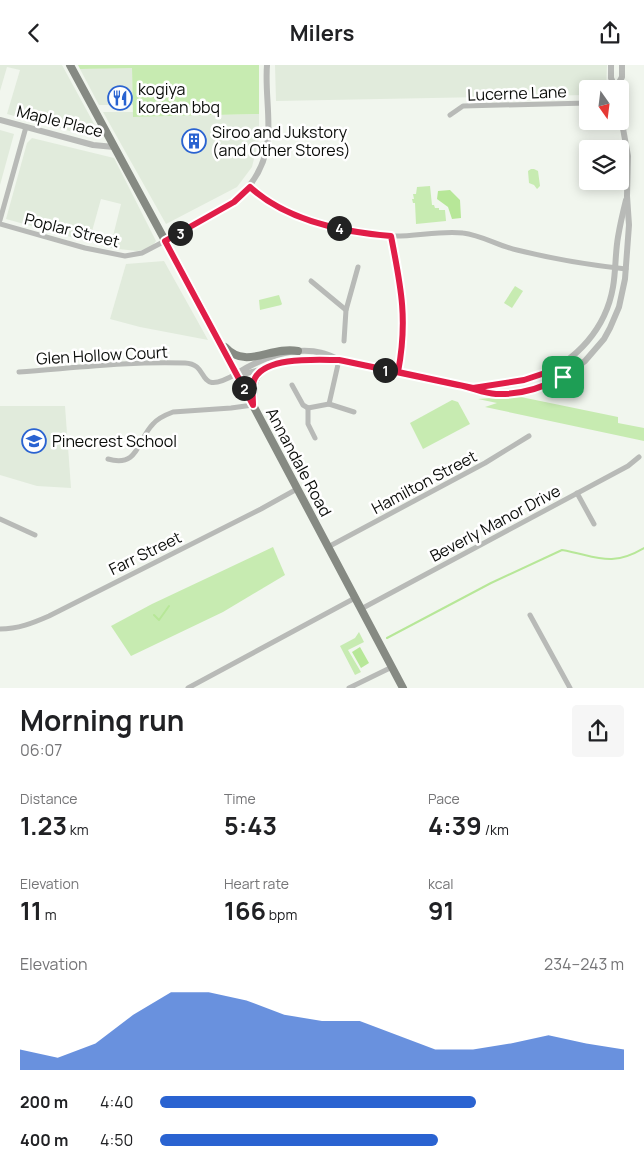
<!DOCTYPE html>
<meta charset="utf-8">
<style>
:root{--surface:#fff;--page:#f6f6f6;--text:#202124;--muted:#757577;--accent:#2a63d1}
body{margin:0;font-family:Manrope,sans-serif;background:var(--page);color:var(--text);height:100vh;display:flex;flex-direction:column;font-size:19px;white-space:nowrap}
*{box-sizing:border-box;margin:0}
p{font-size:16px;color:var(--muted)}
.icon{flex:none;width:28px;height:28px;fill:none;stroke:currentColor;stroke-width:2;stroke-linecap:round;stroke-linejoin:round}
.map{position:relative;height:623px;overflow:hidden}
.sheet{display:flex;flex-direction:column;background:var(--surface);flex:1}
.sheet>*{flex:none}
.needle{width:32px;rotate:166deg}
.controls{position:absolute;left:579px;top:15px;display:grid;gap:10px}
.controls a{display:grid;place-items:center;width:50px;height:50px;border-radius:5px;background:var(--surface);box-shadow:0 2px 12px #0003;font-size:25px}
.pin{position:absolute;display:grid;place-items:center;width:42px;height:42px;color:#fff;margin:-21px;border-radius:10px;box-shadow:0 2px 8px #0006}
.km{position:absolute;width:25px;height:25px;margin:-12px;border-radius:50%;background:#222;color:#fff;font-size:14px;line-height:25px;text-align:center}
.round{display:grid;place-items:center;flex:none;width:52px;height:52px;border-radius:5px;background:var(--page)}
.headline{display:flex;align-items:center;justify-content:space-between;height:85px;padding:0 20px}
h1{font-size:28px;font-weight:700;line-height:38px}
.stats{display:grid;grid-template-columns:repeat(3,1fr);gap:8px;height:85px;padding:5px 20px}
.stats div{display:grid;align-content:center}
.stats b{font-size:25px;font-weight:700}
.stats small{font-size:14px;font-weight:400}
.stats p{font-size:14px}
.chart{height:140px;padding:10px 20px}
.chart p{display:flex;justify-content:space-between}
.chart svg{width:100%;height:90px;margin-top:5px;fill:var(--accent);opacity:.7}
ul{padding:0 20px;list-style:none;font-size:16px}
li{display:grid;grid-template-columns:80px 60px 1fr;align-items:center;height:38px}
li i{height:12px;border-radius:6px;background:var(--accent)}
header{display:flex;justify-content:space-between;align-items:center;height:65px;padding:0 20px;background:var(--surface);font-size:22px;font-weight:700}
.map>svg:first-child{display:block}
.built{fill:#e1ebdc}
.green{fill:#c7ebb1}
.water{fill:#b7e798}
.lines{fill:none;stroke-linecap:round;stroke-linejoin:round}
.stream{stroke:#b7e798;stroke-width:2}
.minor{stroke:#b8bab7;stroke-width:5}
.tertiary{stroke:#b8bab7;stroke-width:6}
.primary{stroke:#868a83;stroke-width:8}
.route-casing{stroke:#fff;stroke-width:10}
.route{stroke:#e11d48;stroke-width:6}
.labels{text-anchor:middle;stroke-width:5;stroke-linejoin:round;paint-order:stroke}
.poi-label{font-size:16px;fill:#0a0c09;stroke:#fff;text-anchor:start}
.street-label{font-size:16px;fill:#0a0c09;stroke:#fff}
</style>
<header><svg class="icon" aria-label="back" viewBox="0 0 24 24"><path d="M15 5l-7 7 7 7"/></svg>Milers<svg class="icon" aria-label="share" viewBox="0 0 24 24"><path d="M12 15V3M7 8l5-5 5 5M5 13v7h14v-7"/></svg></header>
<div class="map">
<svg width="644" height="623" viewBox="0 0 644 623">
<rect width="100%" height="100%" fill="#f1f6ee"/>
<g class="built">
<path d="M0 0H62L99 68 92 72 7 49 20 5 7 2 0 26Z"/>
<path d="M275 0H607L606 24H588L587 30 276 36Z"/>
<path d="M132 2 133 40H99L80 4Z"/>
<path d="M103 47H133L134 52 259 49V73L252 102 237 122 166 159Z"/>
<path d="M0 65 14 69 0 120Z"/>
<path d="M32 73 114 93 156 176 151 183 137 186 110 183 121 139 101 134 89 177 6 154 27 78Z"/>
<path d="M164 196 208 275 140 262 110 254 126 199Z"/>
<path d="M0 341H65L71 423 37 421 0 410Z"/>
</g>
<g class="green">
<path d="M78 0H259V49L133 52 132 3 80 4Z"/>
<path d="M531 104H534L538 106 540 121 537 124 534 120 529 118 528 106Z"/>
<path d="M430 121 432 140H434L435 143H439V145H445L446 156 416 159 415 138H413L412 134H414L413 129H416L417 122Z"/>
<path d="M515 221 523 226 512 243 504 238Z"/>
<path d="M279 230 282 239 281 240 260 245 259 235Z"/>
<path d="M516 331 618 352V358L644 363V376L485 342 497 338 478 334Z"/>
<path d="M452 335 458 337 470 359 423 384 410 358Z"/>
<path d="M273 482 285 510 223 547 131 591 111 561 152 539Z"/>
<path d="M359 567 364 577 348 585 361 607 355 610 340 581 355 573Z"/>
</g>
<g class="water">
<path d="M450 125 460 135 461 153 452 154 448 142 437 134 438 126Z"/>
<path d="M360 582 369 598 361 603 352 587Z"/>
</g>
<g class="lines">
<g class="stream">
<path d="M154 550 159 555 169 541"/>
<path d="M387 573 491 518 562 485C597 491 610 503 644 483"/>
</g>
<g class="minor">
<path d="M450 50 463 41 588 38"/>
<path d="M249 122C285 154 344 169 391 171 414 172 441 165 463 168 481 170 499 181 517 185 553 194 589 200 626 204"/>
<path d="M0 155 26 62"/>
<path d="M0 159 85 183 125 191 142 188 165 176"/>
<path d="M391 171C402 222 408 255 398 307"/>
<path d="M311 216 346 245"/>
<path d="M344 276 346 245 358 202"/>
<path d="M19 307C74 303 129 296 185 298 212 299 194 333 236 309"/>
<path d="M292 320 303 340 308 343 329 339 354 347"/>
<path d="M329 339 339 295"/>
<path d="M308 343V359L315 373"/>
<path d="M108 394C139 403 137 375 153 359 158 353 165 350 173 347L231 343 253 340"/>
<path d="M577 428 594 459"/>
<path d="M0 454 35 470"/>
<path d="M328 482 485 398 529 371"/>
<path d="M361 544 628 401 639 392"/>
<path d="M530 550 570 623"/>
<path d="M0 564C18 564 33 558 49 551L261 444 297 424"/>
<path d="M188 623 355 533"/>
<path d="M349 623 392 602"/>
</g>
<g class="tertiary">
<path d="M611 0V13L616 24"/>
<path d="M616 23 622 12V0"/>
<path d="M0 55 93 80 114 82"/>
<path d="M165 176C211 151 263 133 268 73 270 49 265 24 267 0"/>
<path d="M236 309C259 294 294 280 322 288 330 290 337 294 344 296L494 329 517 328 542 321 563 312 585 296 604 274 610 263 619 242 625 214 629 160 627 131 628 91 620 47"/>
<path d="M238 309C253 309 266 302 280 299 299 294 317 295 336 295"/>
<path d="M475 323C496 320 518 319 538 311 577 296 606 263 613 222 616 205 615 189 618 172 620 160 623 147 626 135"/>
</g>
<g class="primary">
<path d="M70 0 194 229 403 623"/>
<path d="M225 282C246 305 270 281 298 286"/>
<path d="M253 338C254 321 251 314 266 302"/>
</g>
</g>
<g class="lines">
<g class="route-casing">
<path id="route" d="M563 312C542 323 519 330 496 329 483 328 471 322 458 320 420 312 382 304 344 296L339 295C318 295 267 291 255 313 251 321 253 331 253 340L165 176 234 137 250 122C287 156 342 167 391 171 401 222 408 255 398 307L473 323 524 315 548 307 567 296 574 304 563 312"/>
</g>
<use href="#route" class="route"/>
</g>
<defs>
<g id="restaurant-ring" transform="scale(1.25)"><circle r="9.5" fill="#fff" stroke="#2a63d1" stroke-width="1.5"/><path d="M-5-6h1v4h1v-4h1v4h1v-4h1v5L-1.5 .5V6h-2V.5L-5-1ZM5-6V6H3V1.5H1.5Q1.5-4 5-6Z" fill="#2a63d1"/></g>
<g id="building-ring" transform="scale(1.25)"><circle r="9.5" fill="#fff" stroke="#2a63d1" stroke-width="1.5"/><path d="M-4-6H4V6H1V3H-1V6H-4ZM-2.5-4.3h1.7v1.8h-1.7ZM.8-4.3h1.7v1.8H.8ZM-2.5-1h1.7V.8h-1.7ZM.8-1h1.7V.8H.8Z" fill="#2a63d1"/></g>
<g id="school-ring" transform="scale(1.25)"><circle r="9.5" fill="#fff" stroke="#2a63d1" stroke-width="1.5"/><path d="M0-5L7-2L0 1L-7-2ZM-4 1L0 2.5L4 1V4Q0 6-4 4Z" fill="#2a63d1"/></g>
</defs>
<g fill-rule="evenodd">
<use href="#restaurant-ring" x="120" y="33"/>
<use href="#building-ring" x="194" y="76"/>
<use href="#school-ring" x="34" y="376"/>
</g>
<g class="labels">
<g class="poi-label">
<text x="138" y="30">kogiya<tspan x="138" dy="18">korean bbq</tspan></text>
<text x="212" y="73">Siroo and Jukstory<tspan x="212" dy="18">(and Other Stores)</tspan></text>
<text x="52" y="382">Pinecrest School</text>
</g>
<g class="street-label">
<text transform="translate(517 28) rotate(-2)" y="6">Lucerne Lane</text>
<text transform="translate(60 56) rotate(14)" y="6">Maple Place</text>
<text transform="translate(72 165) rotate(14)" y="6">Poplar Street</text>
<text transform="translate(102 290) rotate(-3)" y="6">Glen Hollow Court</text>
<text transform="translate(299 397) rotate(62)" y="6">Annandale Road</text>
<text transform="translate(424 417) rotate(-28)" y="6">Hamilton Street</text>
<text transform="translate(495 458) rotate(-28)" y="6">Beverly Manor Drive</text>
<text transform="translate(145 488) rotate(-26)" y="6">Farr Street</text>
</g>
</g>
</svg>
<div class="controls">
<a><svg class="needle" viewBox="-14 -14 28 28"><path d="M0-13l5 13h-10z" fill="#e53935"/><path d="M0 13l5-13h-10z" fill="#757577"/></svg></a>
<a><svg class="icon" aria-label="layers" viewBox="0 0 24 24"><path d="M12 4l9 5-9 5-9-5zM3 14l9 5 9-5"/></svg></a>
</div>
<div class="pin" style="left:563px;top:312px;background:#1e9e55"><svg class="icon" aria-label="arrive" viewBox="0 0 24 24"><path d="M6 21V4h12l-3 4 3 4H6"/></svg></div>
<b class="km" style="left:385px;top:305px">1</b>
<b class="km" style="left:244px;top:323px">2</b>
<b class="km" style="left:180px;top:168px">3</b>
<b class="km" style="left:339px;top:163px">4</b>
</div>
<section class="sheet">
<div class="headline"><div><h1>Morning run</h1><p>06:07</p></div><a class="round"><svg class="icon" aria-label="share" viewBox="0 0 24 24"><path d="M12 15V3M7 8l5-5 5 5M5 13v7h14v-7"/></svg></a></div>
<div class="stats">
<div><p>Distance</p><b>1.23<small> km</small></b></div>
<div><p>Time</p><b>5:43</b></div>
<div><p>Pace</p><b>4:39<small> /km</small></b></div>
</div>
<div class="stats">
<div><p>Elevation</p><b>11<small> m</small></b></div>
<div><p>Heart rate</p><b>166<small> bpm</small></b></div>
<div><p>kcal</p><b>91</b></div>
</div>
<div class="chart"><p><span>Elevation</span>234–243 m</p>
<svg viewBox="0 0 160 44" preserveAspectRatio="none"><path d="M0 44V34L10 38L20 31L30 17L40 6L50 6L60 10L70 17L80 20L90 20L100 27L110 34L120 34L130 31L140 27L150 31L160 34V44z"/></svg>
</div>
<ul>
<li><b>200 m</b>4:40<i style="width:68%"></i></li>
<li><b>400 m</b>4:50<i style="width:60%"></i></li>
</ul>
</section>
